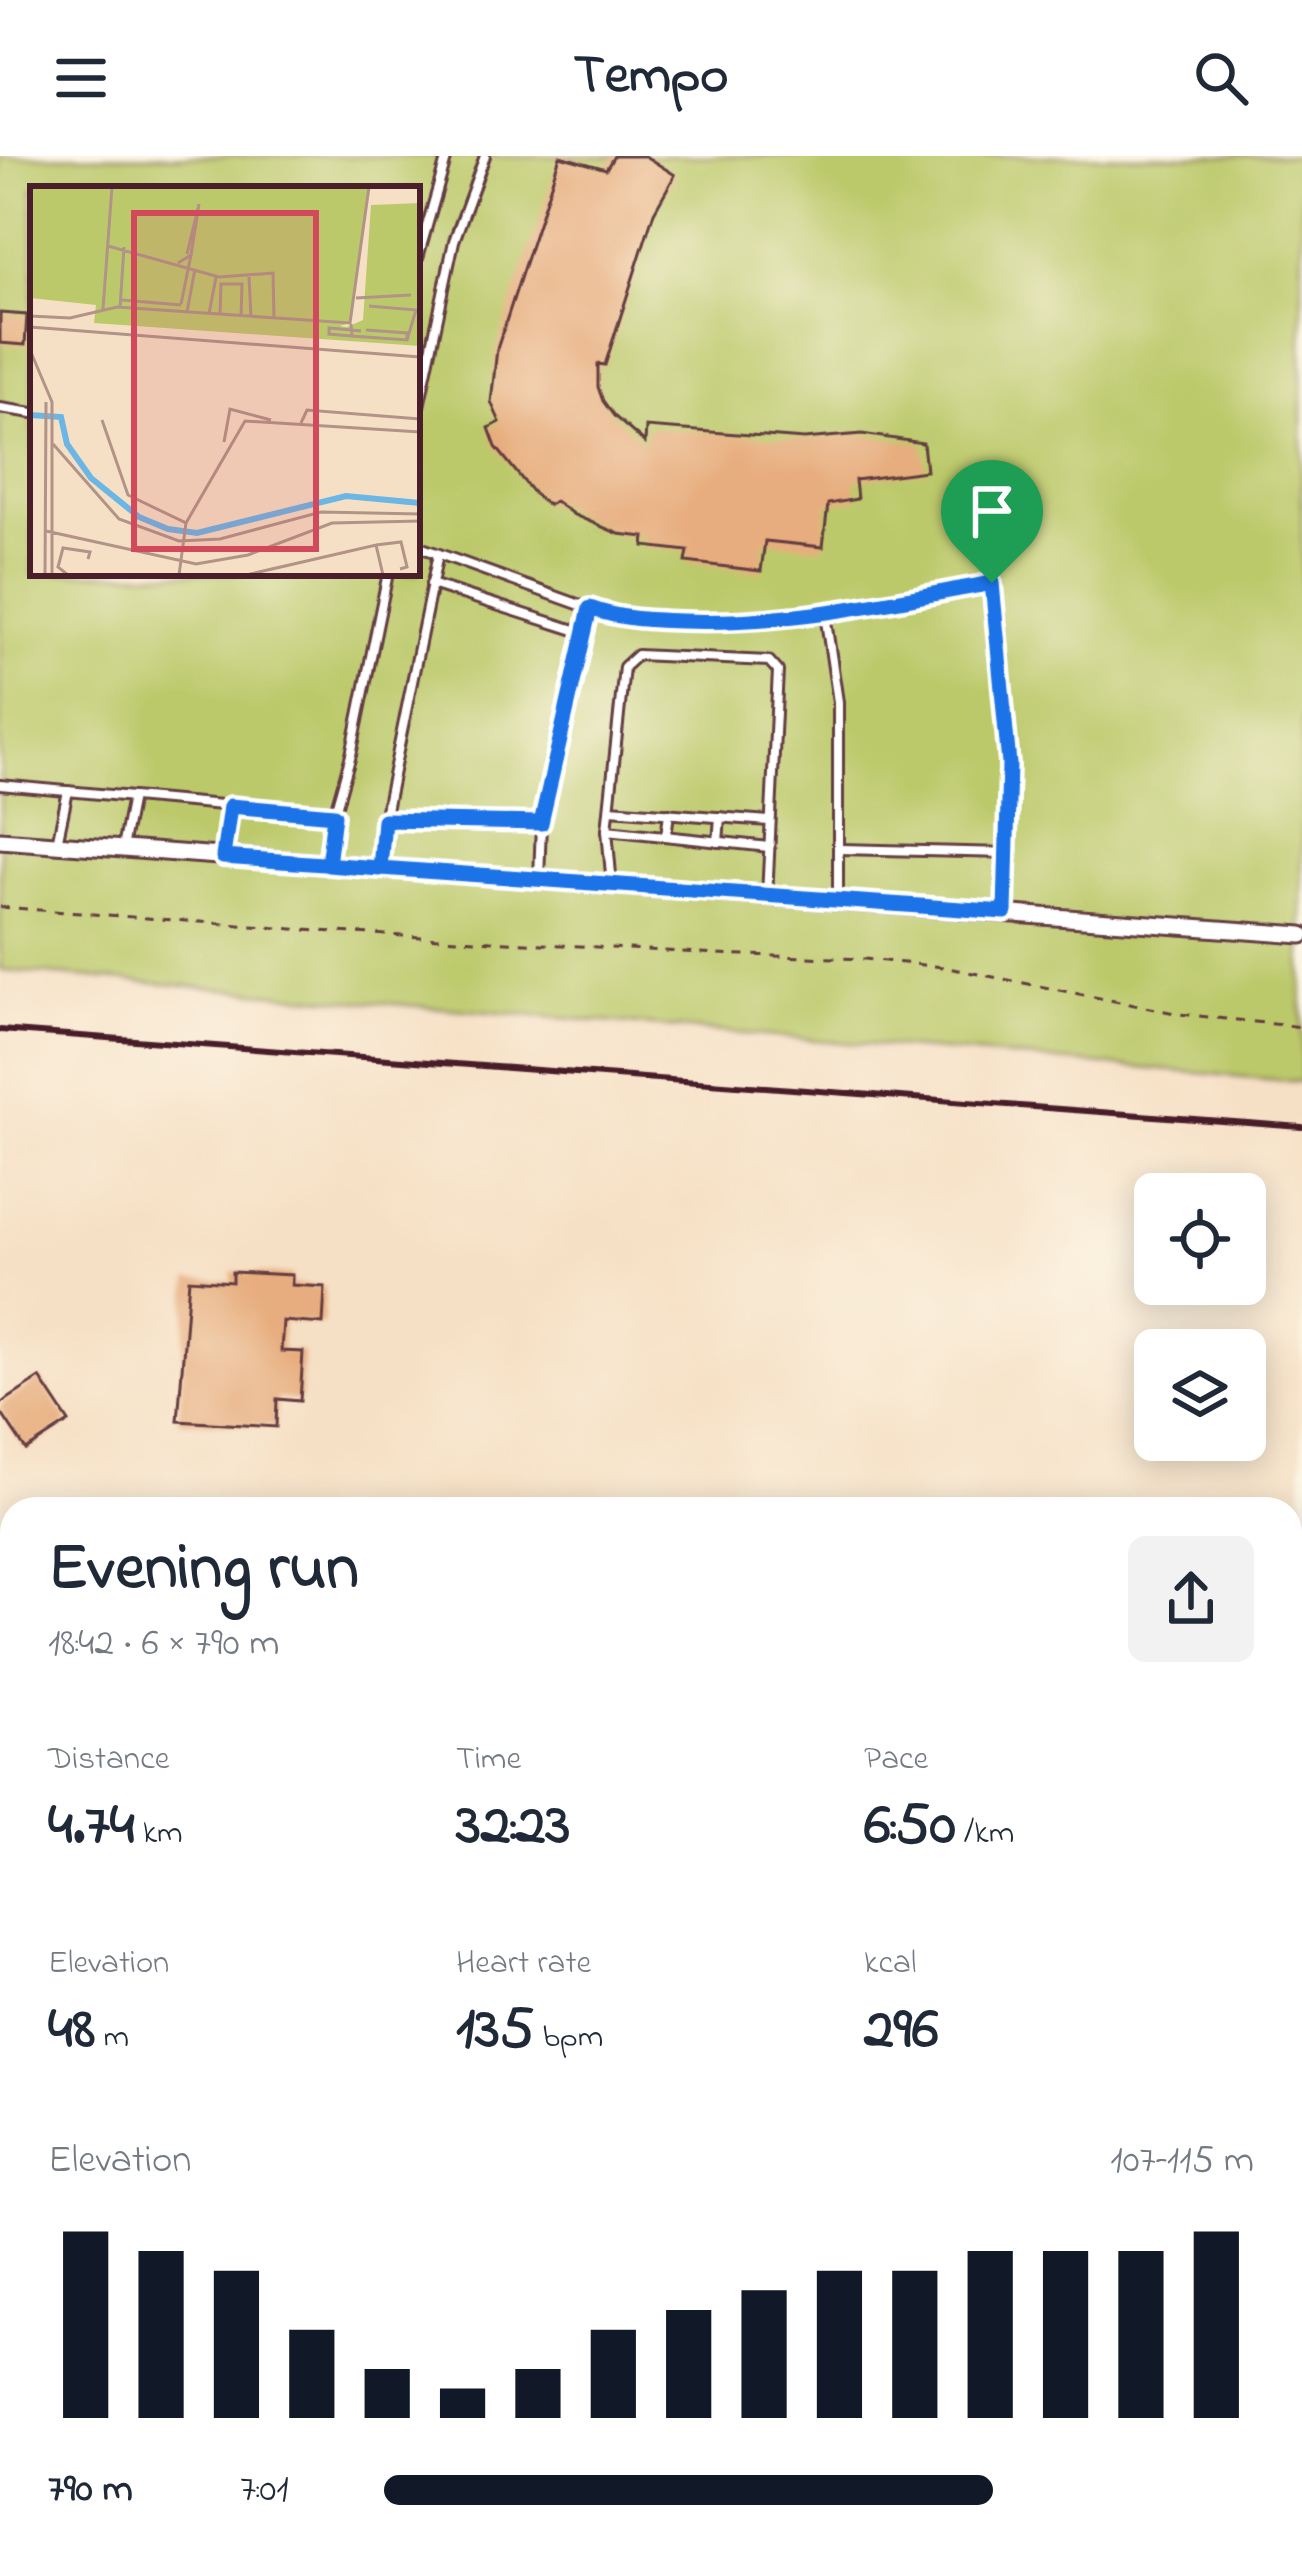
<!DOCTYPE html>
<meta charset="utf-8">
<style>
:root{--surface:#fff;--page:#f2f2f3;--text:#1f2937;--muted:#747a83;--accent:#111827}
body{margin:0;font-family:"Indie Flower",sans-serif;background:var(--page);color:var(--text);height:100vh;display:flex;flex-direction:column;font-size:45px;white-space:nowrap}
*{box-sizing:border-box;margin:0}
p{font-size:39px;color:var(--muted)}
.icon{flex:none;width:66px;height:66px;fill:none;stroke:currentColor;stroke-width:2;stroke-linecap:round;stroke-linejoin:round}
.map{position:relative;flex:1;overflow:hidden}
.side{position:absolute;left:0px;top:1341px;width:1302px;height:1062px;display:flex;flex-direction:column;background:var(--surface);border-radius:36px 36px 0 0;box-shadow:0 6px 30px #0003}
.side>*{flex:none}
.tools{position:absolute;left:1134px;top:1017px;display:grid;gap:24px}
.tools a{display:grid;place-items:center;width:132px;height:132px;border-radius:18px;background:var(--surface);box-shadow:0 6px 30px #0003;font-size:60px}
.pin{position:absolute;display:grid;place-items:center;width:102px;height:102px;color:#fff;margin:-123px -51px;border-radius:50% 50% 50% 0;rotate:-45deg;box-shadow:0 0 12px #0007}
.pin .icon{rotate:45deg}
.round{display:grid;place-items:center;flex:none;width:126px;height:126px;border-radius:18px;background:var(--page)}
.summary{display:flex;align-items:center;justify-content:space-between;height:204px;padding:0 48px}
h1{font-size:66px;font-weight:700;line-height:90px}
.metrics{display:grid;grid-template-columns:repeat(3,1fr);gap:18px;height:204px;padding:12px 48px}
.metrics div{display:grid;align-content:center}
.metrics b{font-size:60px;font-weight:700}
.metrics small{font-size:33px;font-weight:400}
.metrics p{font-size:33px}
.chart{height:336px;padding:24px 48px}
.chart p{display:flex;justify-content:space-between}
.chart svg{width:100%;height:216px;margin-top:12px;stroke:var(--accent);stroke-width:6}
ul{padding:0 48px;list-style:none;font-size:39px}
li{display:grid;grid-template-columns:192px 144px 1fr;align-items:center;height:90px}
li i{height:30px;border-radius:15px;background:var(--accent)}
header{display:flex;justify-content:space-between;align-items:center;height:156px;padding:0 48px;background:var(--surface);font-size:54px;font-weight:700}
.map>svg:first-child{display:block}
.industrial{fill:#cfc1ba}
.green{fill:#bcc96b;stroke:#83744b;stroke-width:3;fill-rule:evenodd}
.lines{fill:none;stroke-linecap:round;stroke-linejoin:round}
.canal{stroke:#6bb6e4;stroke-width:21}
.building{fill:#e7ad7e}
.service-casing{stroke:#643c42;stroke-width:14}
.minor-casing{stroke:#643c42;stroke-width:21}
.motorway-casing{stroke:#643c42;stroke-width:33}
.path{stroke:#643c42;stroke-width:3;stroke-dasharray:9 9;stroke-linecap:butt}
.service{stroke:#fff;stroke-width:8}
.minor{stroke:#fff;stroke-width:15}
.motorway{stroke:#fff;stroke-width:27}
.rail{stroke:#4a1f2b;stroke-width:6}
.route-casing{stroke:#fff;stroke-width:24}
.route{stroke:#1a73e8;stroke-width:15}
.inset-river{fill:none;stroke:#6bb6e4;stroke-width:6}
.inset-road{fill:none;stroke:#b19387;stroke-width:3}
.view{fill:#d1495b;fill-opacity:0.15;stroke:#d1495b;stroke-width:6}
.inset-edge{fill:none;stroke:#4a1f2b;stroke-width:6}
</style>
<header><svg class="icon" aria-label="menu" viewBox="0 0 24 24"><path d="M4 6h16M4 12h16M4 18h16"/></svg>Tempo<svg class="icon" aria-label="search" viewBox="0 0 24 24"><circle cx="10" cy="10" r="6"/><path d="M15 15l6 6"/></svg></header>
<div class="map">
<svg width="1302" height="2403" viewBox="0 0 1302 2403">
<rect width="100%" height="100%" fill="#fcf5e5"/>
<filter id="ink" filterUnits="userSpaceOnUse"><feTurbulence type="fractalNoise" baseFrequency=".00833" numOctaves="2"/><feDisplacementMap in="SourceGraphic" scale="24" xChannelSelector="R" yChannelSelector="G"/><feConvolveMatrix kernelMatrix="1 2 1 2 8 2 1 2 1" color-interpolation-filters="sRGB"/></filter>
<filter id="wash" filterUnits="userSpaceOnUse"><feTurbulence type="fractalNoise" baseFrequency=".004" numOctaves="4" result="noise"/><feDisplacementMap in="SourceGraphic" scale="48" xChannelSelector="R" yChannelSelector="G"/><feGaussianBlur stdDeviation="2.7" result="paint"/><feColorMatrix in="noise" values="0 0 0 0 0 0 0 0 0 0 0 0 0 0 0 0 0 1.4 0 .05"/><feComposite in="paint" operator="in"/></filter>
<g filter="url(#wash)">
<rect width="100%" height="100%" fill="#f6e0c5"/>
<path class="industrial" d="M1302 2361V2403H1105L1162 2391H1290V2364Z"/>
<path class="green" d="M0 0H1302V926L0 814ZM33 33H417V417H33Z"/>
<g class="lines">
<g class="canal">
<path d="M1290 2054 1302 2050"/>
<path d="M0 2147 12 2156"/>
</g>
</g>
<g id="blocks">
<g class="building">
<path d="M560 0 606 13 614 0H645L675 19 654 56 605 209 598 208V231L603 245 614 260 645 287 646 271 804 283 862 278 923 287 926 315 855 324 857 343 828 348 823 391 765 385 761 415 686 406 688 395 644 390 645 381 619 378 574 359 555 345 548 349 534 338 496 291 489 272 500 266 491 246 497 193Z"/>
<path d="M0 157 27 159 25 189 0 187Z"/>
<path d="M232 1116 292 1119V1129L325 1131 323 1168 283 1165 281 1195 303 1196 300 1245 277 1243 276 1271 178 1265 189 1123 232 1126Z"/>
<path d="M40 1222 69 1266 26 1294 0 1255V1248Z"/>
</g>
</g>
</g>
<g filter="url(#ink)">
<use href="#blocks" fill-opacity="0" stroke="#643c42" stroke-width="3"/>
<g class="lines">
<g class="service-casing">
<g id="service">
<path d="M417 105 447 0"/>
<path d="M0 252 33 257"/>
<path d="M417 260 454 85 485 0"/>
<path d="M417 390 608 459 649 464 723 467 812 461 992 427 1009 608 1005 756"/>
<path d="M431 428 584 477"/>
<path d="M825 458 838 546V744"/>
<path d="M0 629 334 659"/>
<path d="M610 653 769 665"/>
<path d="M384 664 541 667"/>
<path d="M607 674 769 691"/>
<path d="M666 680 669 657"/>
<path d="M718 686 720 661"/>
<path d="M57 687 68 635"/>
<path d="M122 692 132 641"/>
<path d="M840 693 1007 697"/>
<path d="M223 701 230 650"/>
<path d="M328 709 334 659 351 599 388 417"/>
<path d="M380 713 384 664 438 398"/>
<path d="M539 724 541 667 590 452"/>
<path d="M612 730 607 674 624 511 637 499 769 505 778 515 767 741"/>
<path d="M1290 1415 1302 1416"/>
<path d="M1290 1510 1302 1511"/>
<path d="M1290 2182 1302 2179"/>
<path d="M1290 2226 1302 2223"/>
</g>
</g>
<g class="minor-casing">
<g id="minor">
<path d="M0 684 1302 779"/>
<path d="M0 2055 12 2060"/>
<path d="M354 2403 356 2391"/>
</g>
</g>
<g class="motorway-casing">
<g id="motorway">
<path d="M1290 2146 1302 2143"/>
<path d="M0 2249 12 2255"/>
<path d="M1290 2253 1302 2248"/>
<path d="M932 2403 960 2391"/>
</g>
</g>
<g class="path">
<path d="M0 751 319 775 716 798 865 803 943 811 1180 858 1302 871"/>
<path d="M0 1376 12 1400"/>
<path d="M1290 1998 1302 1995"/>
</g>
<use href="#service" class="service"/>
<use href="#minor" class="minor"/>
<use href="#motorway" class="motorway"/>
<path class="rail" d="M0 874 1302 971"/>
</g>
</g>
<g class="lines" filter="url(#ink)">
<g class="route-casing">
<path id="route" d="M992 427C888 446 787 469 681 465 650 464 619 463 590 452L541 667 384 664 380 713 328 709 334 659 230 650 223 701 1005 756 1009 608 992 427"/>
</g>
<use href="#route" class="route"/>
</g>
<g transform="translate(30 30)">
<rect width="390" height="390" fill="#f6e0c5"/>
<path d="M0 1 339 3 320 137 310 140 317 141 333 134 341 19 390 17V160L64 137 66 119 0 112Z" fill="#bcc96b"/>
<path class="inset-river" d="M0 229 31 231 37 258 61 292 109 331 138 343 167 347 316 310 390 317"/>
<path class="inset-road" d="M78 60 189 91 243 87 244 133M148 77 161 69 169 18 157 68M219 91 221 131M326 112 381 109M92 114 151 119M151 118 161 69M339 120 386 124 377 154M90 122 94 61M73 123 82 1M157 126 165 83M179 128 186 91M190 129 191 98H212L211 131M0 130 40 132 87 121 320 137 339 1M321 138 322 150 377 154V147L336 144M0 141 390 171M322 150 299 148V142L331 145M0 164 22 216V389M72 234 98 309 156 337 149 389M271 237 277 224 390 233M194 256 200 223 241 234M23 258 89 333 149 355 190 353 291 326 390 328M156 337 215 235 390 246M16 345 166 378 218 369 302 337 390 335M346 359 371 356 377 381 370 383M15 389 16 216M38 389 28 381 33 362 60 366 58 373M216 389 346 359 353 389"/>
<path class="view" d="M104 27H286V363H104Z"/>
<rect width="390" height="390" class="inset-edge"/>
</g>
</svg>
<div class="tools">
<a><svg class="icon" aria-label="locate" viewBox="0 0 24 24"><circle cx="12" cy="12" r="6"/><path d="M12 2v4M12 18v4M2 12h4M18 12h4"/></svg></a>
<a><svg class="icon" aria-label="layers" viewBox="0 0 24 24"><path d="M12 4l9 5-9 5-9-5zM3 14l9 5 9-5"/></svg></a>
</div>
<div class="pin" style="left:992px;top:427px;background:#1e9e55"><svg class="icon" aria-label="arrive" viewBox="0 0 24 24"><path d="M6 21V4h12l-3 4 3 4H6"/></svg></div>
<section class="side">
<div class="summary"><div><h1>Evening run</h1><p>18:42 · 6 × 790 m</p></div><a class="round"><svg class="icon" aria-label="share" viewBox="0 0 24 24"><path d="M12 15V3M7 8l5-5 5 5M5 13v7h14v-7"/></svg></a></div>
<div class="metrics">
<div><p>Distance</p><b>4.74<small> km</small></b></div>
<div><p>Time</p><b>32:23</b></div>
<div><p>Pace</p><b>6:50<small> /km</small></b></div>
</div>
<div class="metrics">
<div><p>Elevation</p><b>48<small> m</small></b></div>
<div><p>Heart rate</p><b>135<small> bpm</small></b></div>
<div><p>kcal</p><b>296</b></div>
</div>
<div class="chart"><p><span>Elevation</span>107–115 m</p>
<svg viewBox="0 0 160 44" preserveAspectRatio="none"><path d="M5 44V6M15 44V10M25 44V14M35 44V26M45 44V34M55 44V38M65 44V34M75 44V26M85 44V22M95 44V18M105 44V14M115 44V14M125 44V10M135 44V10M145 44V10M155 44V6"/></svg>
</div>
<ul>
<li><b>790 m</b>7:01<i style="width:70%"></i></li>
</ul>
</section>
</div>
